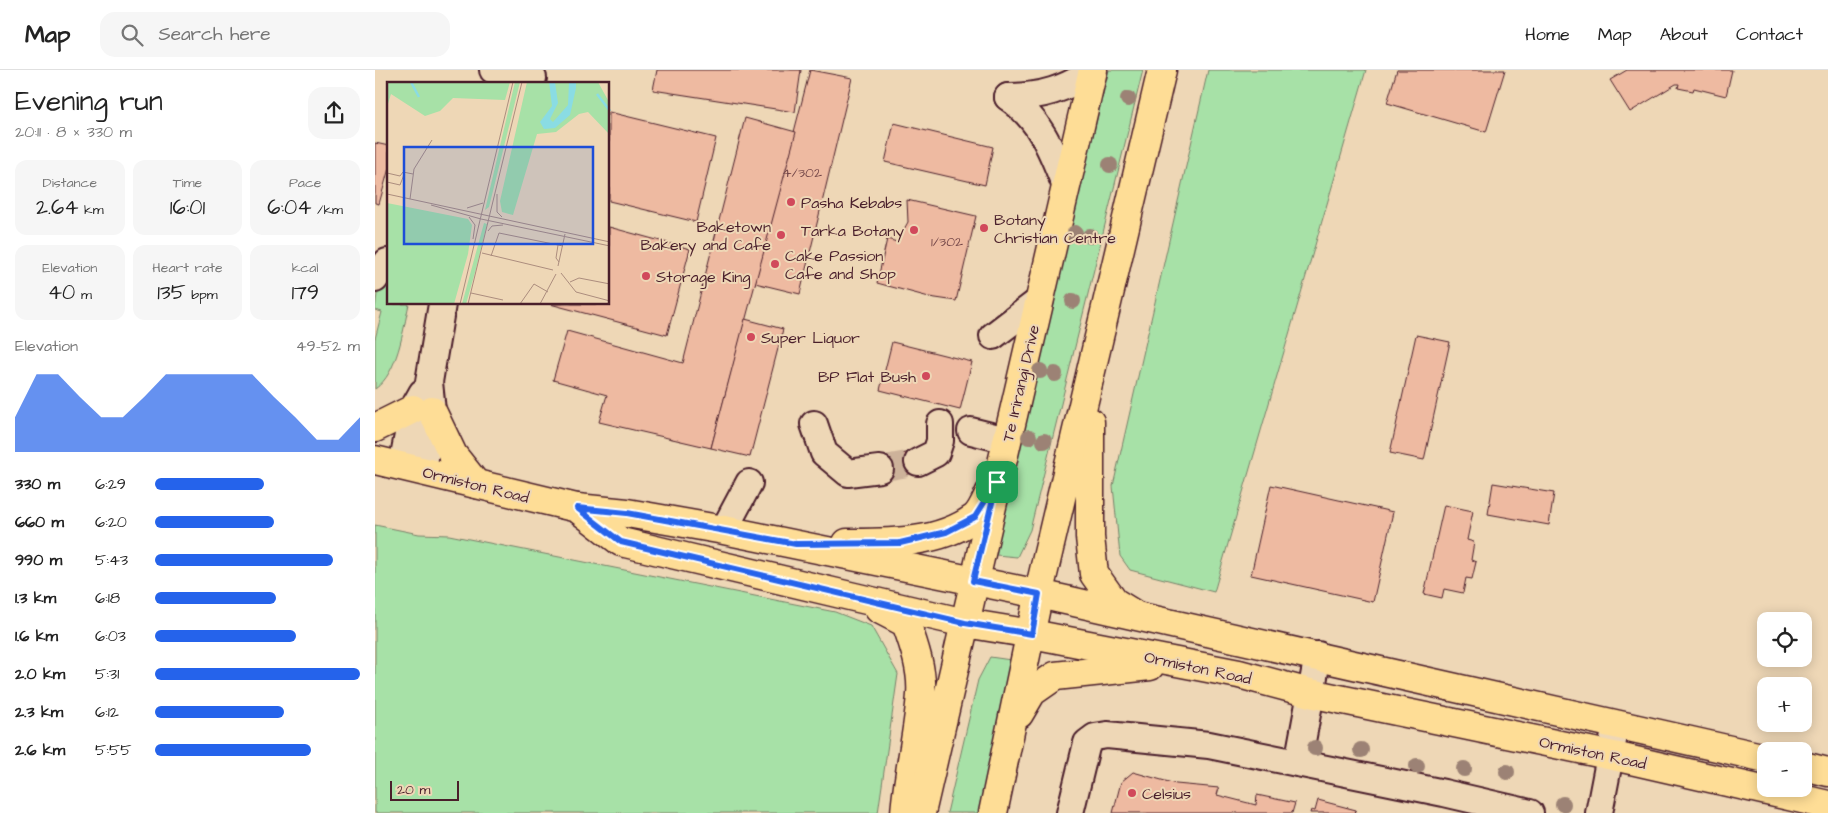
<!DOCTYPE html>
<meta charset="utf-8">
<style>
:root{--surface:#fff;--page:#f6f6f6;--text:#222;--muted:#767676;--line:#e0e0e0;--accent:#2563eb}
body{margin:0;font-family:"Architects Daughter",sans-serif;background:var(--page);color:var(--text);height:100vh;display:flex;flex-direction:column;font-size:19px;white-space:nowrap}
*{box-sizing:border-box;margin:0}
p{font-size:16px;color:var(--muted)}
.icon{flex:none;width:28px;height:28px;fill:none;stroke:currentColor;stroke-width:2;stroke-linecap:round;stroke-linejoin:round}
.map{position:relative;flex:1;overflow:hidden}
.panel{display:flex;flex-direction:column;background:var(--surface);width:375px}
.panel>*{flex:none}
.tools{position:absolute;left:1382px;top:542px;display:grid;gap:10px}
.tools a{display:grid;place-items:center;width:55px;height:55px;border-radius:10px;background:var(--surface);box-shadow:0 2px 12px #0003;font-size:25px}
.scale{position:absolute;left:15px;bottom:12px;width:69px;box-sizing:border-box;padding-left:5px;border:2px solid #4a1f2b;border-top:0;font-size:14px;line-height:18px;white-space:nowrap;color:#4a1f2b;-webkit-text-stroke:4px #eed7b6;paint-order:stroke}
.pin{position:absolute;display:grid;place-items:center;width:42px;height:42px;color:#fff;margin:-21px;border-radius:10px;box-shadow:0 2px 8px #0006}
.round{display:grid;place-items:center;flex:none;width:52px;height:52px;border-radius:15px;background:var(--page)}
.headline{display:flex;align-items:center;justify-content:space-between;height:85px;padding:0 15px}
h1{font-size:28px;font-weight:600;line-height:38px}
.stats{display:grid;grid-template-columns:repeat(3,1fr);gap:8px;height:85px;padding:5px 15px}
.stats div{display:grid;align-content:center;border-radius:12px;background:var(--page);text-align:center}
.stats b{font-size:21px;font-weight:600}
.stats small{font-size:14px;font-weight:400}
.stats p{font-size:14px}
.chart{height:140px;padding:10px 15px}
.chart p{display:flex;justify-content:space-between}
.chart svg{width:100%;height:90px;margin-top:5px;fill:var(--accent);opacity:.7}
ul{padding:0 15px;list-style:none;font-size:16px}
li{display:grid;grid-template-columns:80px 60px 1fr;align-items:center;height:38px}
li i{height:12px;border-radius:6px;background:var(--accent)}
header{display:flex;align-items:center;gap:30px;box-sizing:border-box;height:70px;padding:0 25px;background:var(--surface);border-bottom:1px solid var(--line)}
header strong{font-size:24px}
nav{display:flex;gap:28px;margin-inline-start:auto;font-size:18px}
.search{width:350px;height:45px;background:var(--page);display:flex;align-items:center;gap:12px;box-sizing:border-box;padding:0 18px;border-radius:15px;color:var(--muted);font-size:19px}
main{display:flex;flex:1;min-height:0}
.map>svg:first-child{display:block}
.green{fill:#a7e1a7;stroke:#788069}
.building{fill:#eebaa1;stroke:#4a1f2b}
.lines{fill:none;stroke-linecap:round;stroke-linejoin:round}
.minor-tunnel{stroke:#cdb29a;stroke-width:26;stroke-dasharray:26 13;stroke-linecap:butt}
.minor-casing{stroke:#4a1f2b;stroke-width:30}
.major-casing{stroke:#4a1f2b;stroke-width:31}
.minor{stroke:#eed7b6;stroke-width:26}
.major{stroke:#fedd96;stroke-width:28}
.tree{fill:#9c8274}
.route-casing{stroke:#fff;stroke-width:10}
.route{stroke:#2563eb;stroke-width:6}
.poi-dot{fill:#d1495b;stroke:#eed7b6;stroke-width:2}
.labels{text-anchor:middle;stroke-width:4;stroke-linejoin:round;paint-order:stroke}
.number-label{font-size:14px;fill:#734648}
.poi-label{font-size:16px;fill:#4a1f2b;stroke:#eed7b6;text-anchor:start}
.street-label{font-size:16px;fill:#4a1f2b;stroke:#eed7b6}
.inset-river{fill:none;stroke:#8adce3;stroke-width:2.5}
.inset-road{fill:none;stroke:#ac8d7e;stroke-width:1}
.view{fill:#1d4ed8;fill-opacity:0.15;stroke:#1d4ed8;stroke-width:2.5}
.inset-edge{fill:none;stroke:#4a1f2b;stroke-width:2.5}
</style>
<header>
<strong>Map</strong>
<div class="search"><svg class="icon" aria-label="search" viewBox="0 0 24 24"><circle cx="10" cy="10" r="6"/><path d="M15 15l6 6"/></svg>Search here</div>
<nav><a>Home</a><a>Map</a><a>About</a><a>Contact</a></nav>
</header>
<main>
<section class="panel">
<div class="headline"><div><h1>Evening run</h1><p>20:11 · 8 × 330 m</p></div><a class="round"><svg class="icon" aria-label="share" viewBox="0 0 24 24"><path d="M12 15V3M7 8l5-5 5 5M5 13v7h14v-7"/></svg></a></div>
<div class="stats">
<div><p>Distance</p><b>2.64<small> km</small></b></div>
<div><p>Time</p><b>16:01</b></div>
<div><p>Pace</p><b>6:04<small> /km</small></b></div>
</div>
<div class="stats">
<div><p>Elevation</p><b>40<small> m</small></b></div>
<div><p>Heart rate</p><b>135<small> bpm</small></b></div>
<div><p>kcal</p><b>179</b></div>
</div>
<div class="chart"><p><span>Elevation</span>49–52 m</p>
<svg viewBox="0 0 160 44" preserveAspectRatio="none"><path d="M0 44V27L10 6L20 6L30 17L40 27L50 27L60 17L70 6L80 6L90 6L100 6L110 6L120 17L130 27L140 38L150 38L160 27V44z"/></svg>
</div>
<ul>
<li><b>330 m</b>6:29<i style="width:53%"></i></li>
<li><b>660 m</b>6:20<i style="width:58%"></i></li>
<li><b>990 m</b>5:43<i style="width:87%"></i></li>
<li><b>1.3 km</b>6:18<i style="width:59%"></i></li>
<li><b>1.6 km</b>6:03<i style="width:69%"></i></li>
<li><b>2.0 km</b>5:31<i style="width:100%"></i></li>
<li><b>2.3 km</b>6:12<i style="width:63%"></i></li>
<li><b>2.6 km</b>5:55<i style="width:76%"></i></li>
</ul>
</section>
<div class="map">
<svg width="1453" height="743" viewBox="0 0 1453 743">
<rect width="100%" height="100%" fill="#eed7b6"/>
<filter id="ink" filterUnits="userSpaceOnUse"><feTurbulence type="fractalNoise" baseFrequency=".02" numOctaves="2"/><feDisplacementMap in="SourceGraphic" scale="10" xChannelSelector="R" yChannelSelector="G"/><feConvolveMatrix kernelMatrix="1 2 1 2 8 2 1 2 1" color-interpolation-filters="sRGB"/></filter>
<g filter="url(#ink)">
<g class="green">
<path d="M734 0H768L655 460 642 487 621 485 620 464Z"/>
<path d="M833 0H991L839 522 755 500 745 486 738 416Z"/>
<path d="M14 215V234H34C28 260 23 303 0 319V269L7 242 0 240 2 224Z"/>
<path d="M0 455 44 464 74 465 460 542 496 556 523 604 503 743H0Z"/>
<path d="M615 587 636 590 609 743H572L603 610Z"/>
</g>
<g class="building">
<path d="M282 0H426L420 42 278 20Z"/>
<path d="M435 0 477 8 425 224 380 213Z"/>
<path d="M1022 0H1130L1111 62 1012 33Z"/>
<path d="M1252 0H1357L1351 26 1319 18 1318 21 1303 18 1304 14H1301L1255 42 1235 10Z"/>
<path d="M234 42 341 68 321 152 234 131Z"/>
<path d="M370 48 421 62 336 378 224 352 232 325 178 310 192 261 308 293Z"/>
<path d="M519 53 618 77 610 115 510 92Z"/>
<path d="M0 73 14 76V98L4 134 0 133Z"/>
<path d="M532 130 601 146 581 231 554 227 502 213 512 169 522 172 533 152Z"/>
<path d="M234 157 315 179 292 265 175 234H234Z"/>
<path d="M370 249 408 259 375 387 336 378Z"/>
<path d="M1041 265 1075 272 1049 390 1015 383Z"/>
<path d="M517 272 597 292 585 340 505 320Z"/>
<path d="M542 381 545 402 506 409 503 388Z"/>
<path d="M1118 413 1179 423 1174 455 1113 444Z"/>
<path d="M896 415 1018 442 998 532 876 505Z"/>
<path d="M1069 435 1098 441 1092 470 1099 472 1096 490 1101 492 1097 509 1091 508 1088 523 1069 519 1067 528 1049 524Z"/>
<path d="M758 702 801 714 844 718 842 725 881 735 882 725 920 733 917 743H738L746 712Z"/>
<path d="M943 730 981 740 980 743H935L936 740 940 741Z"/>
</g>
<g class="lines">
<path class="minor-tunnel" d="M505 399 543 392"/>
<g class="minor-casing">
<g id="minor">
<path d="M118 0 158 8"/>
<path d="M633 27C666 50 677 81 691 117"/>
<path d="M633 27C667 27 690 19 718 1"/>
<path d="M0 209 12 192"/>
<path d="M618 266 665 230"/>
<path d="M439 354 449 383 473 403 505 399"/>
<path d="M596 361 632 370"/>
<path d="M543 392 561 383 565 371V354"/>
<path d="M27 396 38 339 47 323"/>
<path d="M48 401 57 341 54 312 67 234"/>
<path d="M349 460 374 413"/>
<path d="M923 693 943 585"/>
<path d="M695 743 712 673 720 667 732 665 834 675 1069 723 1155 743"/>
<path d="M1224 743 1241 655"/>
</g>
</g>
<g class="major-casing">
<g id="major">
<path d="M57 341 78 385 101 414"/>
<path d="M715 352V467L719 504 739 532 757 543"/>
<path d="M0 358 38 339"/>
<path d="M0 390 202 438 252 443 349 460 664 524 1391 688"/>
<path d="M202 438 246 472 479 527 590 553 657 564 864 604 935 623 1243 687 1453 735"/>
<path d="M472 473C514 473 563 474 599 448 606 443 611 430 615 422"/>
<path d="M504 539 531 553C539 575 548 601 546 625 543 664 533 703 530 743"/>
<path d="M644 644 657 622 680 606 775 596"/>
<path d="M1429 696 1453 702"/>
<path d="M546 743 718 0"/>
<path d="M618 743 666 513 787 0"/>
</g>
</g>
<use href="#minor" class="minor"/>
<use href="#major" class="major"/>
</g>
<g class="tree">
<circle cx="753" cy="29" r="8"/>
<circle cx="735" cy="95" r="8"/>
<circle cx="700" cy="163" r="8"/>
<circle cx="715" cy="166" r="8"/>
<circle cx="698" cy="231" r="8"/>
<circle cx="665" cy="301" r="8"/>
<circle cx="680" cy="304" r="8"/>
<circle cx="654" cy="367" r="8"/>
<circle cx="669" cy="371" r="8"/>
<circle cx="940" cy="678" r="8"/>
<circle cx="986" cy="680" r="8"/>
<circle cx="1042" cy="696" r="8"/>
<circle cx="1089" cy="699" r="8"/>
<circle cx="1132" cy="702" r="8"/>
<circle cx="1188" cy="734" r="8"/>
</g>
</g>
<g class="lines" filter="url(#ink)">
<g class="route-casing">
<path id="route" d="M622 412 598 511 664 524 657 564 590 553 246 472 202 438 252 443 421 474 525 473 571 462 600 447Z"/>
</g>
<use href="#route" class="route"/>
</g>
<g class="poi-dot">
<circle cx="416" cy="132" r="5"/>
<circle cx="609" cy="158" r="5"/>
<circle cx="539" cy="160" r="5"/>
<circle cx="406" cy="165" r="5"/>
<circle cx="400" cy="194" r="5"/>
<circle cx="271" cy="206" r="5"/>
<circle cx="376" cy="267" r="5"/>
<circle cx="551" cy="306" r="5"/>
<circle cx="757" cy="723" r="5"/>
</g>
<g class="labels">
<g class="number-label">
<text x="427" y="107">4/302</text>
<text x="572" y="176">1/302</text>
</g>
<g class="poi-label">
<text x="426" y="138">Pasha Kebabs</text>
<text x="619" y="155">Botany<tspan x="619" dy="18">Christian Centre</tspan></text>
<text x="396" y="162" text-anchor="end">Baketown<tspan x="396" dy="18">Bakery and Cafe</tspan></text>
<text x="529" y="166" text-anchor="end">Tarka Botany</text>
<text x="410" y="191">Cake Passion<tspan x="410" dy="18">Cafe and Shop</tspan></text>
<text x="281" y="212">Storage King</text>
<text x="386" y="273">Super Liquor</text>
<text x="541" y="312" text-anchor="end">BP Flat Bush</text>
<text x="767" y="729">Celsius</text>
</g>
<g class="street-label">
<text transform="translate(645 313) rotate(-77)" y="6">Te Irirangi Drive</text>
<text transform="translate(101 414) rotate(14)" y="6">Ormiston Road</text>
<text transform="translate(823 597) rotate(12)" y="6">Ormiston Road</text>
<text transform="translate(1218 682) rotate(12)" y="6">Ormiston Road</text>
</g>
</g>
<g transform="translate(12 12)">
<rect width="222" height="222" fill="#eed7b6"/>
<path d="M0 0H123L118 18 66 16 53 29 38 34 4 12 0 25ZM128 0H133L102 125 98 128ZM140 0H211L222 20V52L201 30 192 32 169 50 150 52 126 133 115 130 113 119ZM0 121 81 137 85 143 81 172 67 222H0ZM97 141 100 142 89 187 79 222H75Z" fill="#a7e1a7"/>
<path d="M162 0H168L171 21 163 37 166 40 181 23 182 0H189V6L183 33 168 46 157 47 153 40 165 24Z" fill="#8adce3"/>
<path class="inset-river" d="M24 0 32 15M210 12 223 29"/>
<path class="inset-road" d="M0 91 13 94 16 90 26 92M0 100 13 103 18 90M0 112 223 160M110 112V130L115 135M23 117 27 87 45 58M44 123 94 137 223 164M80 126 96 121M82 135 88 143 86 157M101 149 105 144 116 143M171 163 169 176 172 180M95 171 166 188M104 174 112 151 176 164M171 184 178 152M174 191 189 210 223 219M183 200 192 196 223 202M84 211 116 218M73 222 126 0M81 222 135 0M133 222 147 202 161 210M153 222 169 192"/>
<path class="view" d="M17 65H206V162H17Z"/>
<rect width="222" height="222" class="inset-edge"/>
</g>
</svg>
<div class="tools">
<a><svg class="icon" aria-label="locate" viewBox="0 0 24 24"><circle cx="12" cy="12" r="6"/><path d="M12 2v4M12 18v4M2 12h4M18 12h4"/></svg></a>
<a>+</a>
<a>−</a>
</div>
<div class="scale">20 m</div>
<div class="pin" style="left:622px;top:412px;background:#1e9e55"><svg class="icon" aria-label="arrive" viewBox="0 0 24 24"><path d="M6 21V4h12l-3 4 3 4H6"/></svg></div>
</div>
</main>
